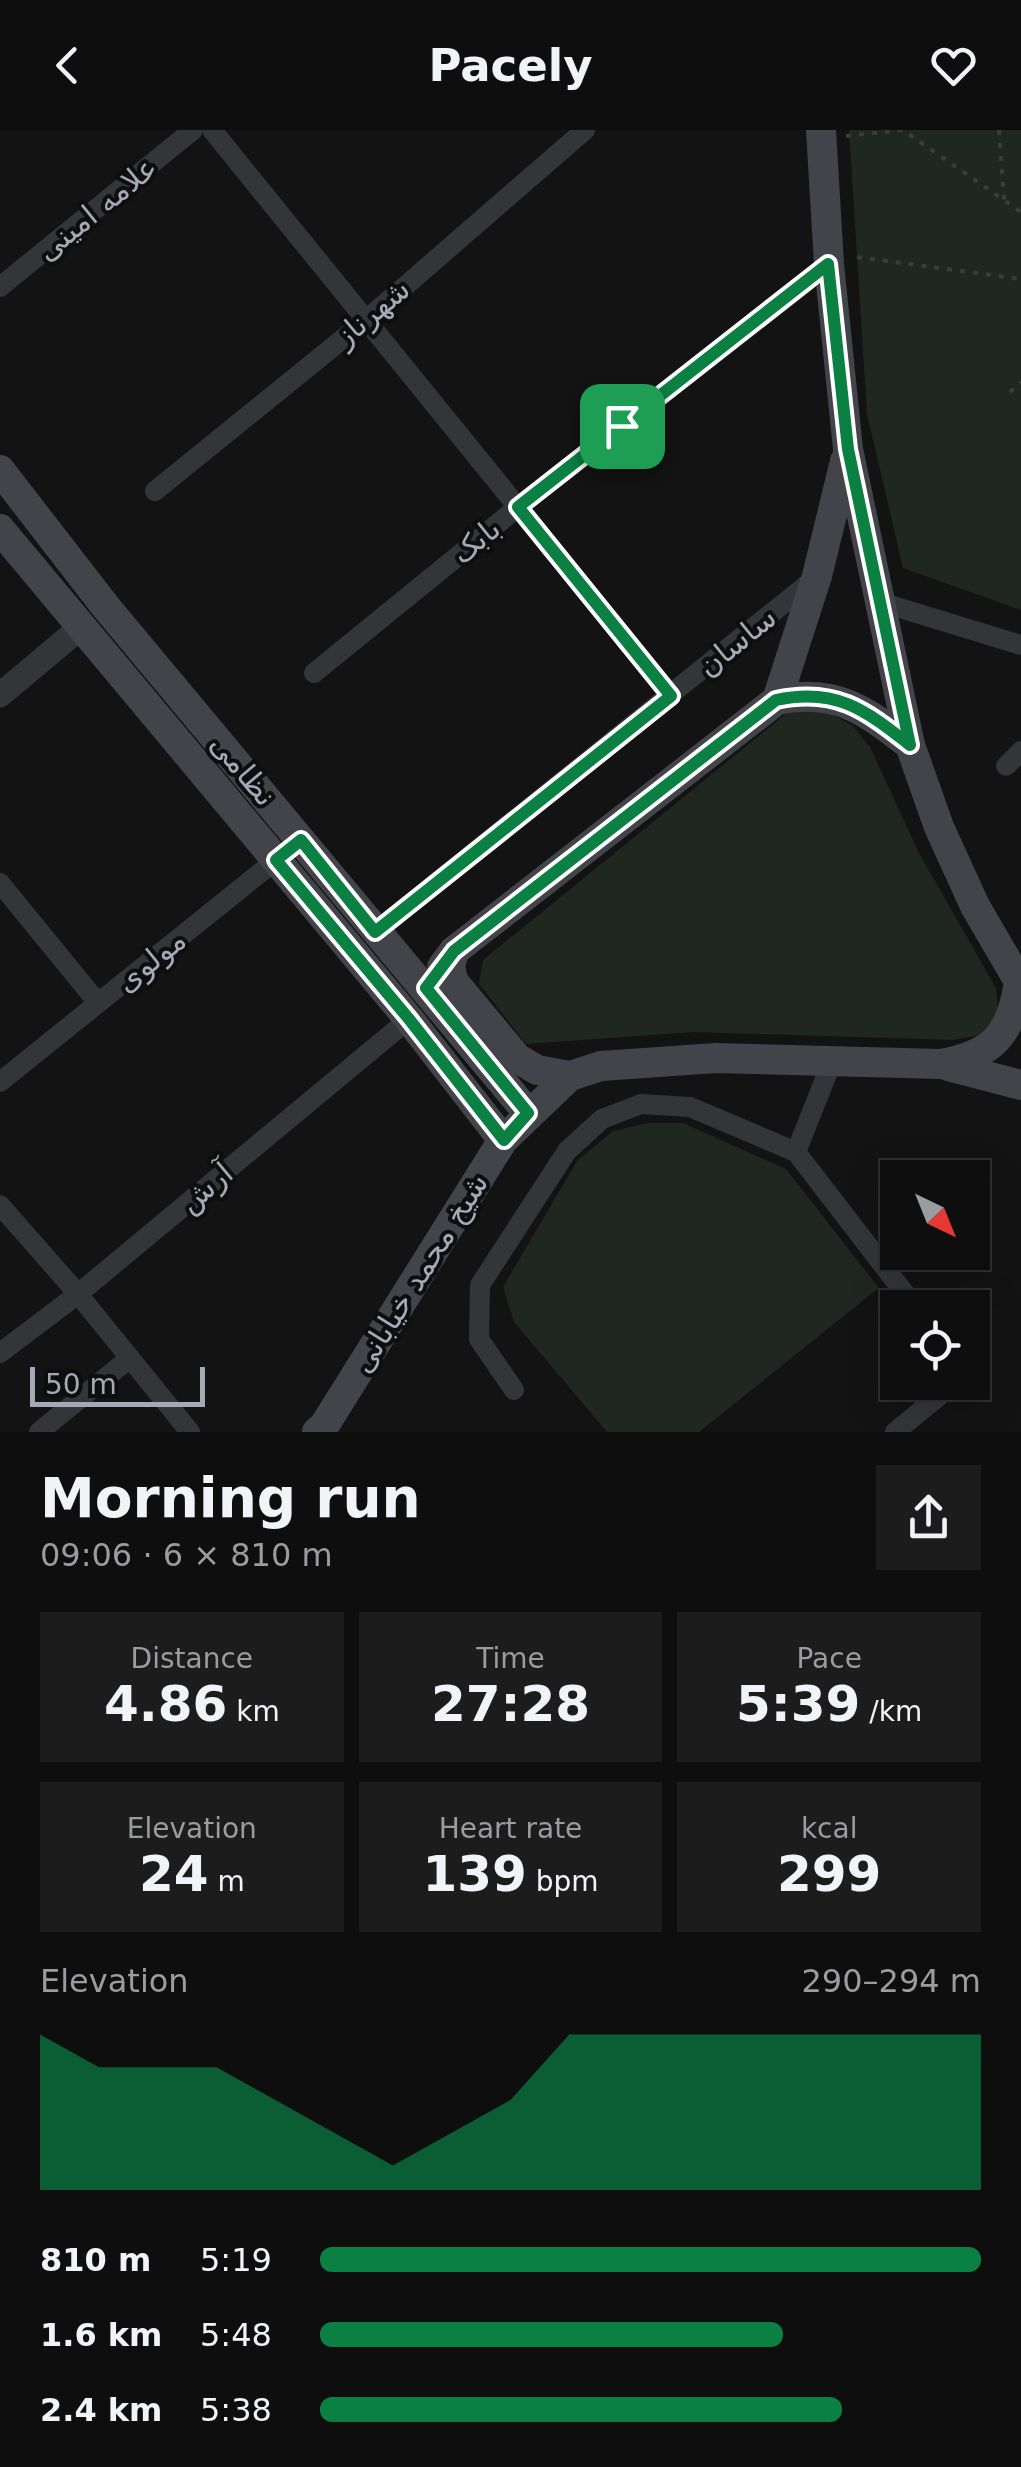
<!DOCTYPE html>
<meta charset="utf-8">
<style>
:root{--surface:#0e0e0f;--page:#1c1c1d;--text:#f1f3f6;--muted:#9b9c9e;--line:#2e2e2f;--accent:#0b8043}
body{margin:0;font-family:"DejaVu Sans",Vazirmatn,sans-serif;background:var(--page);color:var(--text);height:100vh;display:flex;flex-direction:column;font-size:38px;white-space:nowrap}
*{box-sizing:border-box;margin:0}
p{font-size:32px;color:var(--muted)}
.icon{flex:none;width:55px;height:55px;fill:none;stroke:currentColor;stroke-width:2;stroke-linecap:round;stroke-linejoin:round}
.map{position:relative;height:1302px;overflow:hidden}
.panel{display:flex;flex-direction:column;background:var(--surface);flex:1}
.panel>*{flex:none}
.needle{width:65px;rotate:137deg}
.controls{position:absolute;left:880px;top:1030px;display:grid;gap:20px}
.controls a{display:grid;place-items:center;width:110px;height:110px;border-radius:0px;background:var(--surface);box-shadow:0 10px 40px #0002,0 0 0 2px var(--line);font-size:50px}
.scale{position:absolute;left:30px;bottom:25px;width:175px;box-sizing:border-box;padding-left:10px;border:5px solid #a4a9b5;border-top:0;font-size:28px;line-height:35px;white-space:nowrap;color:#a4a9b5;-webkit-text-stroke:8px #0e0e0f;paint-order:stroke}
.pin{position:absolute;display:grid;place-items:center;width:85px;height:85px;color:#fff;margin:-42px;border-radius:20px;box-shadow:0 5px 15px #0006}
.round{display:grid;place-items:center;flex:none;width:105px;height:105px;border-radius:0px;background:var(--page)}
.headline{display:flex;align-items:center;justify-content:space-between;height:170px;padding:0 40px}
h1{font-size:55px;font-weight:800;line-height:75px}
.metrics{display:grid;grid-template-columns:repeat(3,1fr);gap:15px;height:170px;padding:10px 40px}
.metrics div{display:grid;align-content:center;border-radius:0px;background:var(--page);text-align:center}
.metrics b{font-size:50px;font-weight:800}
.metrics small{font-size:28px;font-weight:400}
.metrics p{font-size:28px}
.chart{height:280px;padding:20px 40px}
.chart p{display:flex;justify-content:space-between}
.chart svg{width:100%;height:180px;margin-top:10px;fill:var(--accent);opacity:.7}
ul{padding:0 40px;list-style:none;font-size:32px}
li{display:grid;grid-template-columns:160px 120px 1fr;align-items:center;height:75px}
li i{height:25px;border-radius:12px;background:var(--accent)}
header{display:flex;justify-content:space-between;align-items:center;height:130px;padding:0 40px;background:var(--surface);font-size:45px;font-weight:800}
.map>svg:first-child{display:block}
.green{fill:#1f2720}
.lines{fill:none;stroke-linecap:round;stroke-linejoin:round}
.path{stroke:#3a3c40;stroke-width:4;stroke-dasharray:5 8;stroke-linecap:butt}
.minor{stroke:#343539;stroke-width:20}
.tertiary{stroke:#343539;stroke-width:25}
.secondary{stroke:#424449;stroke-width:30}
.route-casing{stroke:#fff;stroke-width:20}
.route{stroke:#0b8043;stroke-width:12}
.labels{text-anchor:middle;stroke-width:8;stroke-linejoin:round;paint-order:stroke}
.street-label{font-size:30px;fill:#a4a9b5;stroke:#0e0e0f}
</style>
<header><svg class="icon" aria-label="back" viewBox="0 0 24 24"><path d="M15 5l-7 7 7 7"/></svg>Pacely<svg class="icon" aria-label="heart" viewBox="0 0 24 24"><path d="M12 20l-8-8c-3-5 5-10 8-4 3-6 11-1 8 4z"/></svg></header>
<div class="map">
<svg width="1021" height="1302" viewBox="0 0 1021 1302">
<rect width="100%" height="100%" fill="#131314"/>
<g class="green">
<path d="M849 0H1021V480L903 438 867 284Z"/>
<path d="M822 579 852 595 870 617 919 723 996 858 998 883 981 905 953 910 694 902 526 914 479 854 483 830 787 583Z"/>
<path d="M648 993H683L786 1039 879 1158 699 1302H607L514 1192 503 1157 577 1031 613 1001Z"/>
</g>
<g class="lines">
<g class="path">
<path d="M999 0 1004 70"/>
<path d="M846 6 903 0 1021 82"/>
<path d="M857 127 1021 149"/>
<path d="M1010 262 1021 252"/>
</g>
<g class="minor">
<path d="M212 0 671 566"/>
<path d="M0 157 193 0"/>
<path d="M155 361 366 190 585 0"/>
<path d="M877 471 1021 515"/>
<path d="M314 543 518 377 829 134"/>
<path d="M1006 636 1021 621"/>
<path d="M0 753 98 873"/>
<path d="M375 802 814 449"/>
<path d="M0 952 301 710"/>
<path d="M796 1022 916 1178"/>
<path d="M0 1075 78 1164 190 1302"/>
<path d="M0 1223 78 1164 409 889"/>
<path d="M514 1260 479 1209 480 1155 567 1021 602 989 641 974 690 977 796 1022 833 929"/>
<path d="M39 1302 130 1228"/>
<path d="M895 1302 956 1252"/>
</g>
<path class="tertiary" d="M0 565 80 498"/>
<g class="secondary">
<path d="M821 0 829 134 848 319 910 615 939 697 975 776 1021 855"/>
<path d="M0 340 106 477 528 983"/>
<path d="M0 399 409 889 503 1010"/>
<path d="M777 570 817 446 845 331"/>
<path d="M454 821 450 836 453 851 517 928 537 940 570 946 601 936 716 928 940 934C993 925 1011 905 1019 852"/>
<path d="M442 837 454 821 777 570C836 558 865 580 910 615"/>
<path d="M948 936 1021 955"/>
<path d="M317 1302 324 1296 503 1010 570 946"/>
</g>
</g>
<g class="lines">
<g class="route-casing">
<path id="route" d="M828 134 848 319 910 615C865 580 836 557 776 570L454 821 426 858 528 983 504 1010 409 889 276 730 301 710 375 802 671 566 518 377Z"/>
</g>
<use href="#route" class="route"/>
</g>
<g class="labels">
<g class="street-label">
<text transform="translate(97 79) rotate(-39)" y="10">علامه امینی</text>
<text transform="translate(372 183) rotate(-40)" y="10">شهرناز</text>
<text transform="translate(476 411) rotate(-39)" y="10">بابک</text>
<text transform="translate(737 512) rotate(-39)" y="10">ساسان</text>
<text transform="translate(243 640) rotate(50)" y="10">نظامی</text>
<text transform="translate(151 831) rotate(-39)" y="10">مولوی</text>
<text transform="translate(206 1058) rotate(-40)" y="10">آرش</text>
<text transform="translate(420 1143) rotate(-58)" y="10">شیخ محمد خیابانی</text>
</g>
</g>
</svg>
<div class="controls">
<a><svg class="needle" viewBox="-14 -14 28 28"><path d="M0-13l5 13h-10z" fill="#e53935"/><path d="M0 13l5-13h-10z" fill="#9b9c9e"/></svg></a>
<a><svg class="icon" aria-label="locate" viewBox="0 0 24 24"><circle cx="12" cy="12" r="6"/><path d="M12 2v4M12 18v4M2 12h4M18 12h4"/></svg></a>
</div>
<div class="scale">50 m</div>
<div class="pin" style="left:622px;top:296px;background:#1e9e55"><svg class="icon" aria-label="arrive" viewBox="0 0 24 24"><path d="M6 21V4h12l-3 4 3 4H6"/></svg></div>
</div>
<section class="panel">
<div class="headline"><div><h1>Morning run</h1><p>09:06 · 6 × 810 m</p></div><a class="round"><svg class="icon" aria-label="share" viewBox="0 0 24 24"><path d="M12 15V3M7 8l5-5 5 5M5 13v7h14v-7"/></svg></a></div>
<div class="metrics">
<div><p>Distance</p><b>4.86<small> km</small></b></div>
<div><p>Time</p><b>27:28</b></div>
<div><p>Pace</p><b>5:39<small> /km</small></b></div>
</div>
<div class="metrics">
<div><p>Elevation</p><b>24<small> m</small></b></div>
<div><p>Heart rate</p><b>139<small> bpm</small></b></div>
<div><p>kcal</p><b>299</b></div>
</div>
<div class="chart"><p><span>Elevation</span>290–294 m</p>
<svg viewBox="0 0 160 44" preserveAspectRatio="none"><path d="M0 44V6L10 14L20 14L30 14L40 22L50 30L60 38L70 30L80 22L90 6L100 6L110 6L120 6L130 6L140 6L150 6L160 6V44z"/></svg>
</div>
<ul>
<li><b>810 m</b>5:19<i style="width:100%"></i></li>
<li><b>1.6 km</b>5:48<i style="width:70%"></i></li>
<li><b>2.4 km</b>5:38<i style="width:79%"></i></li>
</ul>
</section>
